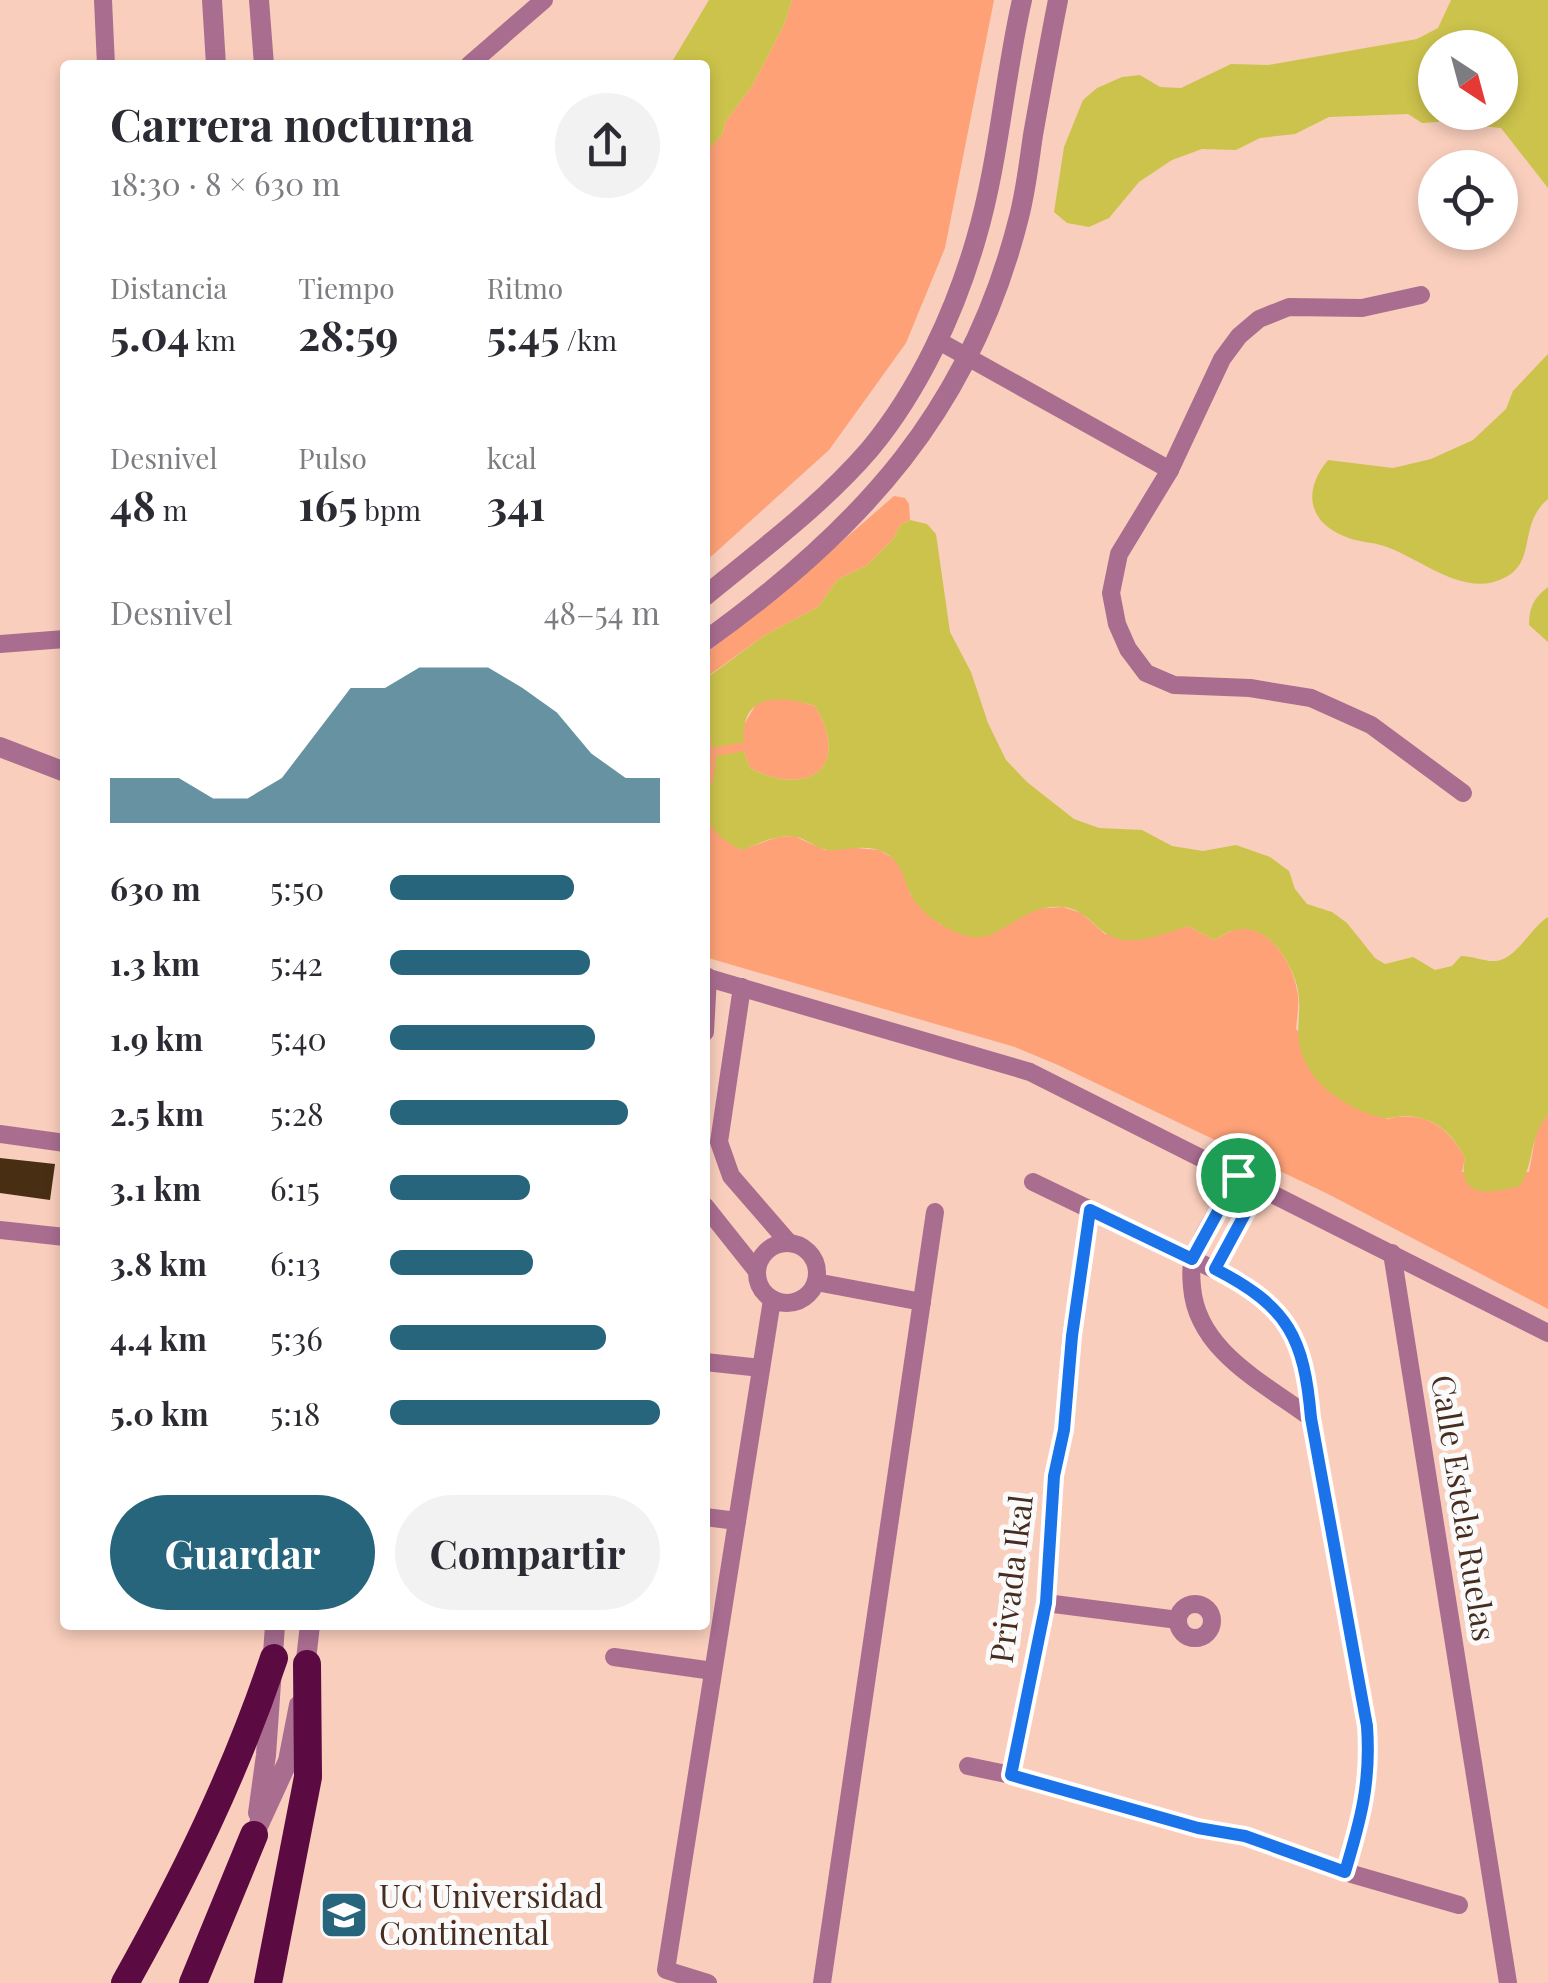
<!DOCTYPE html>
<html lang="es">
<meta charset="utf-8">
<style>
:root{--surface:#fff;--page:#f2f2f3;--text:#2b2b33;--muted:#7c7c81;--accent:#26657b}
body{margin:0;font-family:"Playfair Display",serif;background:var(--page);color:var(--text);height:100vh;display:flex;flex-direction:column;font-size:38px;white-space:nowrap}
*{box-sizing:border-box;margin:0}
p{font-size:32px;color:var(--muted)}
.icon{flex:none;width:55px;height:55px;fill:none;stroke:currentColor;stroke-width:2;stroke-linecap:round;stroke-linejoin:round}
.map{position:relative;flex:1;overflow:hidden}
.sheet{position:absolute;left:60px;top:60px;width:650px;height:1570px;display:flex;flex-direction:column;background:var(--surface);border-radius:10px;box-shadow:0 5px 15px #0003}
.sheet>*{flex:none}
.needle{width:65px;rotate:144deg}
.tools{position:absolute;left:1418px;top:30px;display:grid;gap:20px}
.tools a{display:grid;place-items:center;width:100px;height:100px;border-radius:50%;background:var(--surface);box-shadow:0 5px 15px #0003;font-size:50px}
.pin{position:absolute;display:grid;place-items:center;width:85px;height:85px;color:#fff;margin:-42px;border:5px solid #fff;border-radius:50%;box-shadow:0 2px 10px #0007}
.round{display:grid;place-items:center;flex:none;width:105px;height:105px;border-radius:52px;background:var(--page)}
.head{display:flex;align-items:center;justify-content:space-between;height:170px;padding:0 50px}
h1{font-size:45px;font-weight:700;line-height:75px}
.figures{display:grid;grid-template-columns:repeat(3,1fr);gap:15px;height:170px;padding:10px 50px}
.figures div{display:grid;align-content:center}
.figures b{font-size:42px;font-weight:700}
.figures small{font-size:28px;font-weight:400}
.figures p{font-size:28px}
.chart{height:280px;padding:20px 50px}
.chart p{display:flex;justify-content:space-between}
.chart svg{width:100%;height:180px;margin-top:10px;fill:var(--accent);opacity:.7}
.cta{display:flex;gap:20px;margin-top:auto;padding:20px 50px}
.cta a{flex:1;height:115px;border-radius:60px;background:var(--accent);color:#fff;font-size:40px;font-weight:700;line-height:115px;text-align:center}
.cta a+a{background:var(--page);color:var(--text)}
ul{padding:0 50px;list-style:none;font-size:32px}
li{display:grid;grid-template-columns:160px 120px 1fr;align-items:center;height:75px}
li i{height:25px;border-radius:12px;background:var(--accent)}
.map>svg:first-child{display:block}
.green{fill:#fea177}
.water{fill:#ccc34c;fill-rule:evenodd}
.building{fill:#482e12}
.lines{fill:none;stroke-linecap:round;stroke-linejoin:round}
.minor{stroke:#a96d90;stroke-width:18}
.tertiary{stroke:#a96d90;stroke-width:20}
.trunk{stroke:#5b0a42;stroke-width:28}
.route-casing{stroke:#fff;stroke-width:20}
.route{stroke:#1a73e8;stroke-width:12}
.labels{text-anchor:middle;stroke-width:10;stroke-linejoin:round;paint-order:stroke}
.street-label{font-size:32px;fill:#472c20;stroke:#fafafa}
.poi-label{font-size:32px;fill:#472c20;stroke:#fafafa;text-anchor:start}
</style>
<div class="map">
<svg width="1548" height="1983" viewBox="0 0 1548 1983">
<rect width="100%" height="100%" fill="#f9cebc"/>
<g class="green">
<path d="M792 0H994L945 248 906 343 829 450 705 562V153L722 135 726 121 752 86 784 25Z"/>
<path d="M894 496 905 498 909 504 910 520 901 524 893 539 867 565 837 580 818 607 765 635 708 676 705 686V654L786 590Z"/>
<path d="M768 698 795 700 815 706C852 768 808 798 750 768L744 751 705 791V702L713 748 742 728 756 704Z"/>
<path d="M705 804 708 819 741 850 778 837 794 836 825 850 846 847 879 850 896 860 906 876 910 894 941 925 1014 920 1033 909 1063 907 1081 913 1105 934 1149 938 1188 926 1214 940C1221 937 1229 931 1236 929 1269 923 1292 963 1297 990 1300 1003 1297 1016 1296 1029L1387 1119C1424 1110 1448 1126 1465 1158L1462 1172H1529L1537 1128 1548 1115V1309L1328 1194 1058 1065 1015 1047 705 957Z"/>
</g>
<g class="water">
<path d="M709 0H792L784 25 752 86 726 121 722 135 705 153V65H670Z"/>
<path d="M1451 0H1548V188L1501 128 1481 126 1448 114 1438 122 1422 123 1408 114 1329 117 1295 134 1260 138 1236 150 1202 149 1172 160 1139 182 1109 218 1089 227 1067 223 1054 212 1064 147 1083 100 1097 88 1122 77 1140 75 1160 87 1181 88 1231 64 1268 65 1417 39 1438 28ZM1435 48H1500V112H1435Z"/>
<path d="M1548 354V499C1518 524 1537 560 1506 577 1465 600 1421 558 1384 546 1372 542 1358 542 1346 537 1307 522 1303 490 1328 460L1393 468 1431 459 1473 440 1506 409 1513 391Z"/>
<path d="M910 520 927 524 936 534 950 632 971 672 988 723 1006 760 1027 782 1074 819 1099 828 1142 830 1172 846 1203 851 1236 845 1270 857 1289 871 1295 889 1307 904 1332 912 1347 923 1375 958 1385 964 1413 957 1435 970 1452 966 1461 956C1472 956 1486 962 1496 961 1517 959 1530 928 1548 917V1115C1529 1136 1535 1162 1520 1186 1493 1193 1456 1201 1465 1158 1452 1133 1436 1118 1407 1116 1399 1116 1391 1119 1384 1118 1360 1114 1327 1095 1313 1075 1287 1037 1305 1021 1297 986 1290 960 1267 922 1235 930 1228 931 1221 937 1214 940L1188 926C1160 935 1126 951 1101 930 1089 920 1079 908 1062 907 1022 903 1000 943 971 937 949 933 919 913 910 893 902 875 902 860 881 851 864 844 845 851 828 850 820 850 809 841 800 838 780 832 760 843 742 850 720 841 700 820 705 794 707 783 708 790 713 780 715 773 715 764 716 756L744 751 750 768C808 798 852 768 815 706 780 695 740 692 744 742L712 748 705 702 708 677 765 635 818 607 837 580 867 565 893 539 901 524Z"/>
<path d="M1548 587V642L1529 625C1529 607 1534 598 1548 587Z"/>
</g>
<path class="building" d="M0 1158 55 1164 50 1200 0 1193Z"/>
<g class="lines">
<g class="minor">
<path d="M103 0 106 65"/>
<path d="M469 65 544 0"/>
<path d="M1421 295 1362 308 1289 307 1259 319 1239 336 1222 359 1170 470 1119 554 1111 593 1117 624 1128 649 1146 673 1174 685 1250 688 1311 698 1371 725 1463 793"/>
<path d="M937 340 1170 470"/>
<path d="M0 644 65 639"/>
<path d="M705 977 1030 1072 1548 1333"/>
<path d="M742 987 719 1142 731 1176 789 1243"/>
<path d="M705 1032 708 977"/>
<path d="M0 1134 65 1143"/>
<path d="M1238 1175C1224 1201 1205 1228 1194 1256 1190 1265 1191 1277 1192 1287 1197 1351 1264 1383 1311 1418"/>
<path d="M1033 1182 1242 1283C1296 1321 1305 1355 1311 1418L1367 1726C1372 1782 1361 1819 1345 1872"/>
<path d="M705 1206 756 1270"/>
<path d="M0 1230 65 1237"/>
<circle cx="787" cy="1273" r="30"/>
<path d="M1392 1253 1508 1983"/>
<path d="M1215 1269 1260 1187"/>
<path d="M816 1282 922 1302"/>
<path d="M705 1362 761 1368"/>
<path d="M705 1517 737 1521"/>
<path d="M1046 1603 1178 1620"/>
<circle cx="1195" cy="1621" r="17"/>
<path d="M614 1657 713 1671"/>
<path d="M968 1766 1011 1775 1198 1828 1245 1836 1345 1872 1459 1905"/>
<path d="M1011 1775 1046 1603 1054 1476 1064 1430 1071 1336 1091 1210"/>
<path d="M708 1983 666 1970 772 1300"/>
<path d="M822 1983 935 1212"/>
</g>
<g class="tertiary">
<path d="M212 0 216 65"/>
<path d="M259 0 264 65"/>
<path d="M705 596C761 550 823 504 870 449 919 390 955 312 976 239 999 161 1004 79 1022 0"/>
<path d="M705 641C862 528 971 409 1019 217 1026 190 1029 162 1033 135 1041 90 1049 45 1058 0"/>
<path d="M0 747 65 772"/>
<path d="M304 1677 310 1625"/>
<path d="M258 1813 266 1755 275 1625"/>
<path d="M254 1835 288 1761 299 1705"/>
</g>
<g class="trunk">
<path d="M125 1983C185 1876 235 1774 274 1658"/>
<path d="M193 1983 254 1835"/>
<path d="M268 1983 308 1777 307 1664"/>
</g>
</g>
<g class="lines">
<g class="route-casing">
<path id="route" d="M1238 1175 1260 1186 1215 1269C1289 1307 1304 1338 1311 1418L1367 1726C1371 1782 1361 1819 1345 1872L1245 1836 1198 1828 1011 1775 1046 1603 1054 1476 1064 1430 1072 1336 1090 1210 1192 1259Z"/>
</g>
<use href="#route" class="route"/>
</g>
<defs>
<g id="university-square" transform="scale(2.5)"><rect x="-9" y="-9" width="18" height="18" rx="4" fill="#26657b" stroke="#fafafa"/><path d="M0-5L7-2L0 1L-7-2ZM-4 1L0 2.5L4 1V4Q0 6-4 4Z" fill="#fff"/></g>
</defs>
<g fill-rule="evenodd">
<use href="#university-square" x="344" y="1915"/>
</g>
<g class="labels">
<g class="street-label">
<text transform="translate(1463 1508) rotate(81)" y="11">Calle Estela Ruelas</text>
<text transform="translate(1012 1579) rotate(-83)" y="11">Privada Ikal</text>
</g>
<g class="poi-label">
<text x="379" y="1908">UC Universidad<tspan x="379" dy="37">Continental</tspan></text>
</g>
</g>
</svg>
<div class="tools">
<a><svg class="needle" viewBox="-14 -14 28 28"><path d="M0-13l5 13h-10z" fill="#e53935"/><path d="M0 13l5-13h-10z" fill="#7c7c81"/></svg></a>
<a><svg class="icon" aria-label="locate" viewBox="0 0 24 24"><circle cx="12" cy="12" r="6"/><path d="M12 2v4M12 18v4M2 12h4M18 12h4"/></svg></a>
</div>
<div class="pin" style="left:1238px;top:1175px;background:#1e9e55"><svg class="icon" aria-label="arrive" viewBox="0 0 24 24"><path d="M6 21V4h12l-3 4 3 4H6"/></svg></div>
<section class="sheet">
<div class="head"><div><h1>Carrera nocturna</h1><p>18:30 · 8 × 630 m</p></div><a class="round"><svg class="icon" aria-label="share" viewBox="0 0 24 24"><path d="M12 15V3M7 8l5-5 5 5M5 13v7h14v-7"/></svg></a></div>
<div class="figures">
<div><p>Distancia</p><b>5.04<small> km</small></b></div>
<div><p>Tiempo</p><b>28:59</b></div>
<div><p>Ritmo</p><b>5:45<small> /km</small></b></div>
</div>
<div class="figures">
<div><p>Desnivel</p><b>48<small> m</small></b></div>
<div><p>Pulso</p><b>165<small> bpm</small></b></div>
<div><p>kcal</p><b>341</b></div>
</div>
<div class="chart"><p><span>Desnivel</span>48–54 m</p>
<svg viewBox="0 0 160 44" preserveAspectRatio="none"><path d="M0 44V33L10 33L20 33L30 38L40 38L50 33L60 22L70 11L80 11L90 6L100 6L110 6L120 11L130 17L140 27L150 33L160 33V44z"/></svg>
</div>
<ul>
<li><b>630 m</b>5:50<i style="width:68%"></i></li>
<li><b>1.3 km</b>5:42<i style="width:74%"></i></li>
<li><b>1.9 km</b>5:40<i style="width:76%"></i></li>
<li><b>2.5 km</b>5:28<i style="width:88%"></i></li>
<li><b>3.1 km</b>6:15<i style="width:52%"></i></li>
<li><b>3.8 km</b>6:13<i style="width:53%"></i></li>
<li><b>4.4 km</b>5:36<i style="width:80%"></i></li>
<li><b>5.0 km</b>5:18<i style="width:100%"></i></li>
</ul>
<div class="cta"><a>Guardar</a><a>Compartir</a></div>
</section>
</div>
